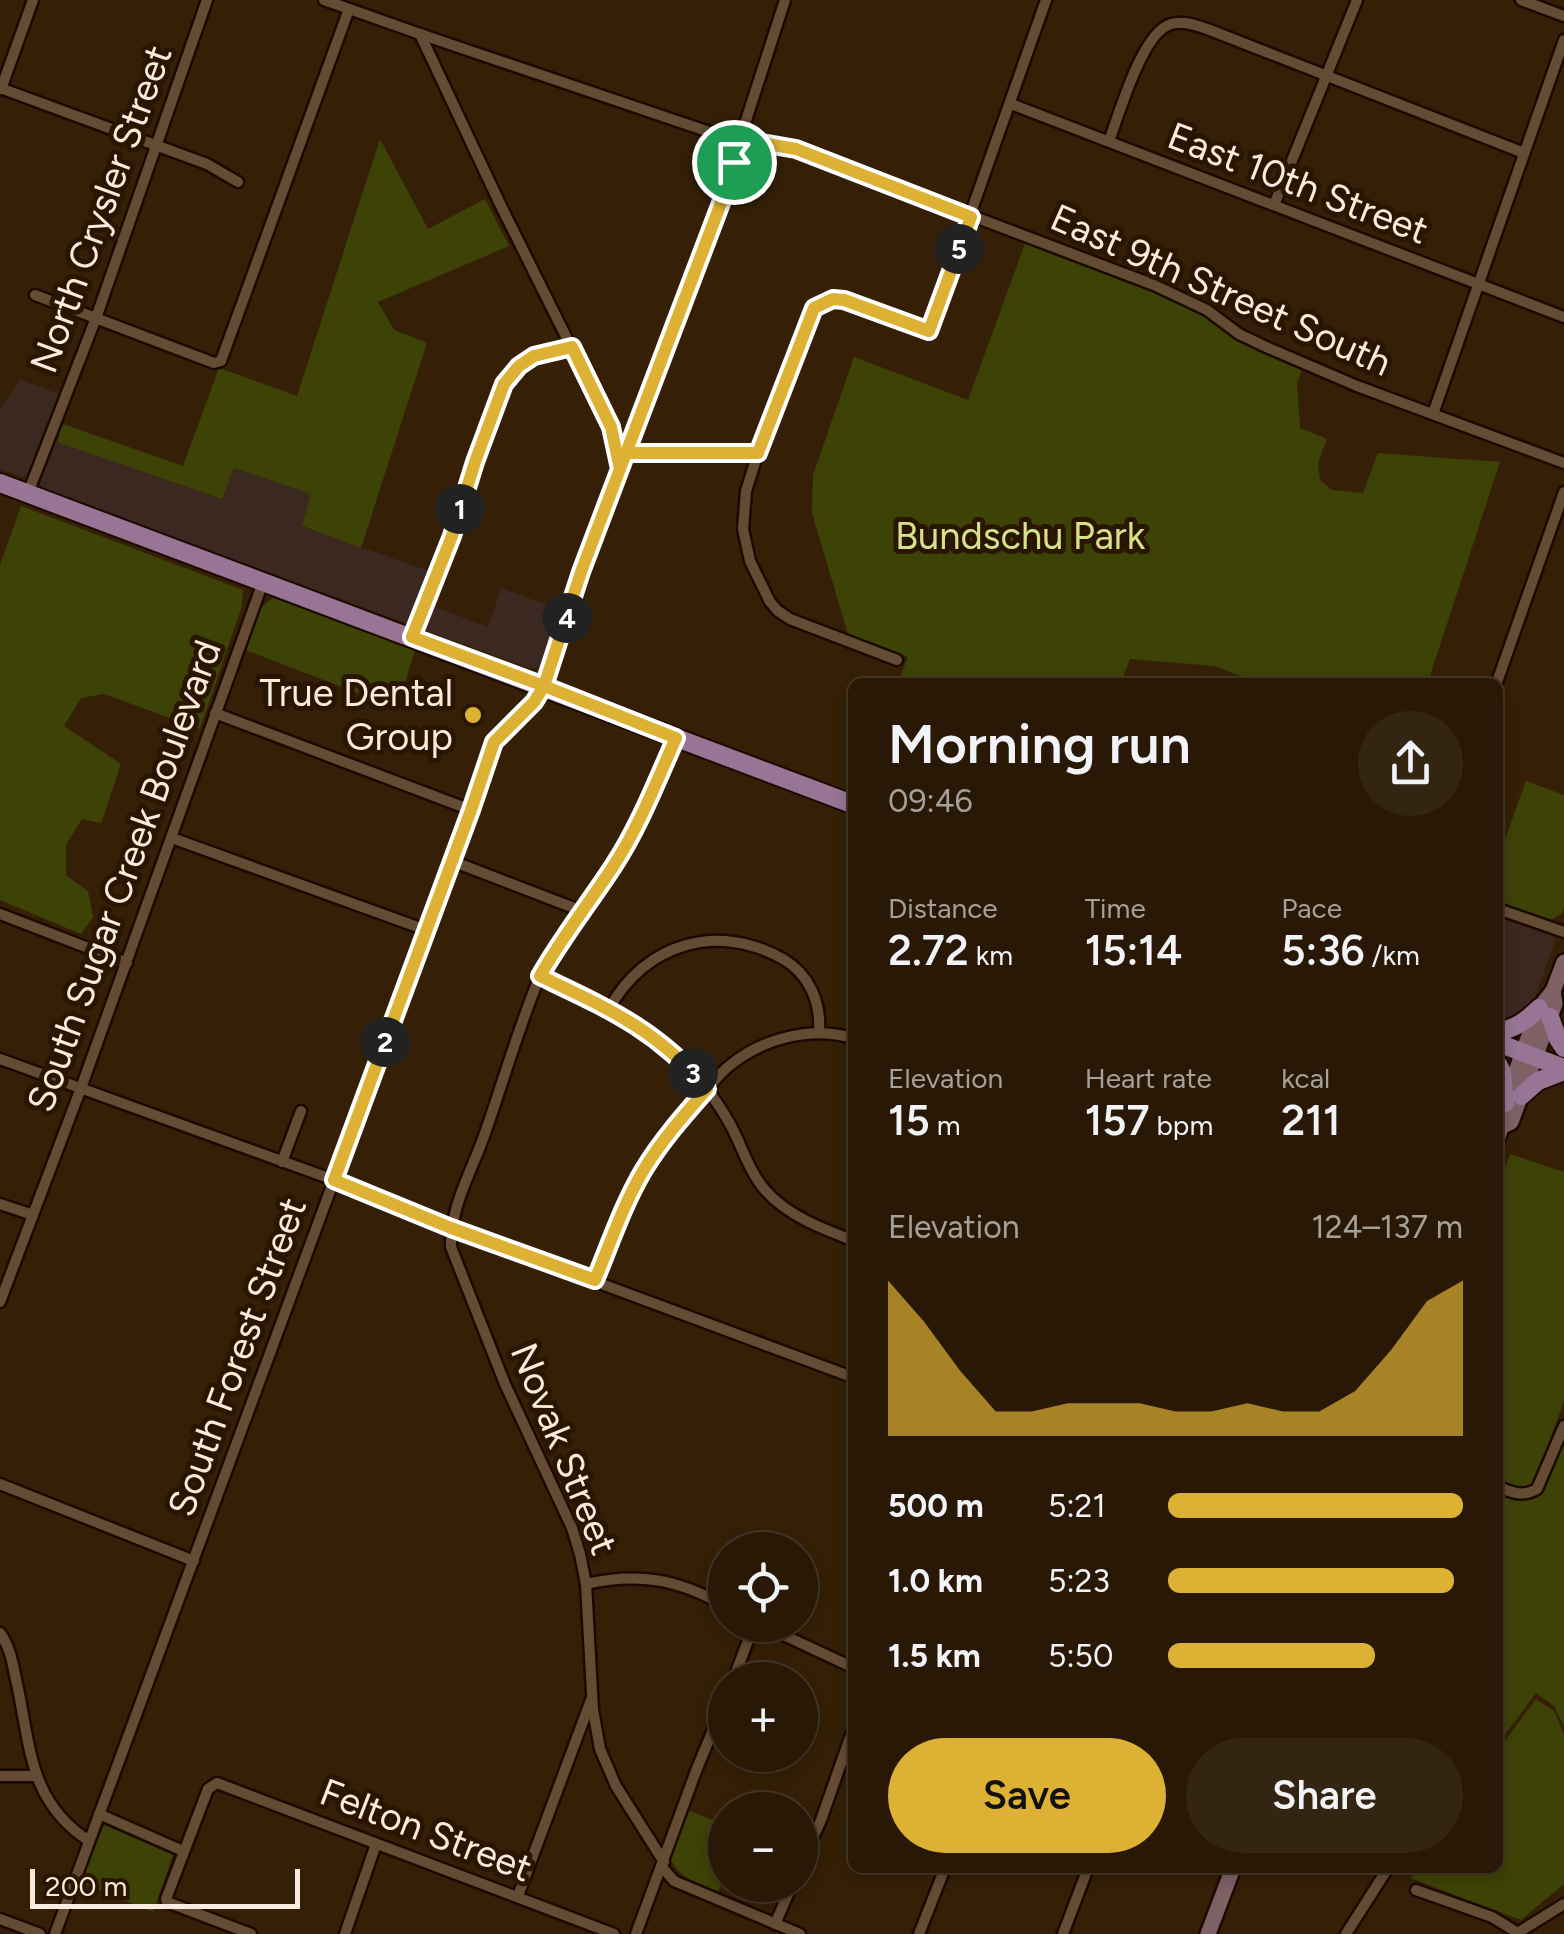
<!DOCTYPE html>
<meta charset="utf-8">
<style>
:root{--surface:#281805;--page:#342513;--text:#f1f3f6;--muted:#a5a09a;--line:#443727;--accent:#ddb133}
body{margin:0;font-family:Figtree,sans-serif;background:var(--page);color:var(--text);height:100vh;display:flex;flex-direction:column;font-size:38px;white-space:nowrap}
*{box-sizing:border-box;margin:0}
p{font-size:32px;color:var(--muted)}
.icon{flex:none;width:55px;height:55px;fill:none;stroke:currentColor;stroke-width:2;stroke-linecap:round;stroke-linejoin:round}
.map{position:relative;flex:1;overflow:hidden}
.details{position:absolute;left:848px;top:678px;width:655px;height:1195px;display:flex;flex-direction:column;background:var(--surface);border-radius:15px;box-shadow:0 5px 15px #0003,0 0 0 2px var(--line)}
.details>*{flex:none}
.tools{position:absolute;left:708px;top:1532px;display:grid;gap:20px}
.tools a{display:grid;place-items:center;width:110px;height:110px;border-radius:50%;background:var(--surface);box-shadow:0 5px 15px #0003,0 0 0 2px var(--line);font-size:50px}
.scale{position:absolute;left:30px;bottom:25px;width:270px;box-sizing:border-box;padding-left:10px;border:5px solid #f9ebdd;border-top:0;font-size:28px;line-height:35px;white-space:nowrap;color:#f9ebdd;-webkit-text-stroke:8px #2a1600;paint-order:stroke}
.pin{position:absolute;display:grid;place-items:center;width:85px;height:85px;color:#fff;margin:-42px;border:5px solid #fff;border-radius:50%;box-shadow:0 2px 10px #0007}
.km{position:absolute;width:50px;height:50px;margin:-25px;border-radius:50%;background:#222;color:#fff;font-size:28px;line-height:50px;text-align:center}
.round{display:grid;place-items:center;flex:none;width:105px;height:105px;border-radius:52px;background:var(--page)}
.head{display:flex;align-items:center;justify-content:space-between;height:170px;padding:0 40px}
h1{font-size:55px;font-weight:600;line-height:75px}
.metrics{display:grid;grid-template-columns:repeat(3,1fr);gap:15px;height:170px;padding:10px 40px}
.metrics div{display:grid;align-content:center}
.metrics b{font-size:42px;font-weight:600}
.metrics small{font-size:28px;font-weight:400}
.metrics p{font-size:28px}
.chart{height:280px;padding:20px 40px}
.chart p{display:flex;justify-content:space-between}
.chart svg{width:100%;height:180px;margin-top:10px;fill:var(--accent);opacity:.7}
.action{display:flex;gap:20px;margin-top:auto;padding:20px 40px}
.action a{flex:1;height:115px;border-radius:60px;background:var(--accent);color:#111;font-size:40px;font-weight:600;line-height:115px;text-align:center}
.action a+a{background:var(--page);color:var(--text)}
ul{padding:0 40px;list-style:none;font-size:32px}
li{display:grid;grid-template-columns:160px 120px 1fr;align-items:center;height:75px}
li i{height:25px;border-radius:12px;background:var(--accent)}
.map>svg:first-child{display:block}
.commercial{fill:#3a2821}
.green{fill:#3d4207}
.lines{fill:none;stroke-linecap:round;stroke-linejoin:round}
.minor-casing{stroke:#1c0900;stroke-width:15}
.secondary-casing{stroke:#1c0900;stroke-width:20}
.primary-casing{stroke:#1c0900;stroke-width:22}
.minor{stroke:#644c34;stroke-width:10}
.secondary{stroke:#7e6065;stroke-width:15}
.primary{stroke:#987495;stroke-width:18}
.route-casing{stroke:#fff;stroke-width:20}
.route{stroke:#ddb133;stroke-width:12}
.poi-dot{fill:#ddb133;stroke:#2a1600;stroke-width:4}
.labels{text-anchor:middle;stroke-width:10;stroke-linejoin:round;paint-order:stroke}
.street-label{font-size:38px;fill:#f9ebdd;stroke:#2a1600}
.park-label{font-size:38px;fill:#d6e18c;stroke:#2a1600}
.poi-label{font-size:38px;fill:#f9ebdd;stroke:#2a1600;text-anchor:end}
</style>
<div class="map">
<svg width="1564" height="1934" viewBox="0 0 1564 1934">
<rect width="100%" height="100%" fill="#352007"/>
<g class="commercial">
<path d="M20 380 60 394 32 469 23 477 0 469V409Z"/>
<path d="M52 440 222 499 234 468 312 494 303 527 432 572 412 621 405 623 45 489 41 486 39 479Z"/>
<path d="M501 588 564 611 549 657 540 668H529L423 629 422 624 430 605 488 627Z"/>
<path d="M1498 911 1552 931 1556 938 1531 1009 1498 1027Z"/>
</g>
<g class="green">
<path d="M380 139 428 229 485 199 509 246 378 302 394 330 427 343 361 548 302 526 311 494 234 468 222 499 57 442 63 424 183 466 219 368 297 396Z"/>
<path d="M1026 241 1146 286 1207 313 1245 341 1302 369 1297 384 1300 428 1327 439 1318 462 1320 480 1332 490 1363 493 1378 453 1500 462 1428 682H1256L1215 666 1130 659 1121 682H898L908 657 848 634 812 513 813 475 854 357 968 400Z"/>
<path d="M21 506 243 590 242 606 200 729 104 694 81 698 64 726 121 764 101 823 82 819 66 845V875L88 891 93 917 81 934 0 900V565Z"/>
<path d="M273 598 415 650 397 708 243 649C250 632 256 607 273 598Z"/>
<path d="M1526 781 1564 795V908L1562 913 1551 920 1498 903V858Z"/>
<path d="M1510 1154 1564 1172V1401L1536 1477 1530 1485 1518 1488 1498 1480V1187Z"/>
<path d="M1564 1436V1726L1554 1706 1536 1693 1498 1744V1495C1547 1513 1550 1473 1564 1436Z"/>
<path d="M1536 1699 1554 1711 1564 1734V1884L1521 1920 1410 1878 1418 1868H1498V1750Z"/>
<path d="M687 1810 725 1825V1874L718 1893C697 1886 682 1879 670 1859Z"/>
<path d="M104 1825 173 1855 153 1912 80 1882Z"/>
</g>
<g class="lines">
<g class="minor-casing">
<g id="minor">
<path d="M324 0 420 34 501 206 611 427 620 469"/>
<path d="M1521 0 1564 16"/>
<path d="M420 34 739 142 762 143 796 149 1154 285 1207 310 1239 334 1264 346 1357 386 1564 463"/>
<path d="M0 88 207 164 238 182"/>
<path d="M1 89 33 0"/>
<path d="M1011 104 1564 317"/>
<path d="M1109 141C1119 115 1142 32 1171 24 1184 20 1198 26 1210 30L1524 153"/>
<path d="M1274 205 1357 0"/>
<path d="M35 295 214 363 221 361 349 9"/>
<path d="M1433 414 1564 40"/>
<path d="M626 453H758"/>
<path d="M28 493 96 318 207 0"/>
<path d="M412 637 452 536 475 462 504 385 519 366 533 356 572 347"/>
<path d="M897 660 790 619 778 611 770 602 750 561 743 529 746 491 758 453 814 308 833 299 843 300 929 331 1046 0"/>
<path d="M1497 682 1564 492"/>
<path d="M215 713 471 810"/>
<path d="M172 838 426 930"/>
<path d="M452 861 582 911"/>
<path d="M1498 909 1564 932"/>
<path d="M0 914 127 963"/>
<path d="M540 976C593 1001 649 1025 689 1068 705 1085 719 1104 730 1124 742 1146 749 1172 766 1191 788 1216 823 1229 852 1240"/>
<path d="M609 1009C645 943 718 922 783 959 809 974 821 1002 819 1031"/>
<path d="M0 1059 334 1180 451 1228 852 1377"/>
<path d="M282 1162 301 1111"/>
<path d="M0 1204 33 1215"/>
<path d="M595 1280C610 1244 622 1207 641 1174 654 1151 671 1131 688 1112 701 1096 714 1079 729 1066 763 1038 811 1026 852 1038"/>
<path d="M0 1302 81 1088 263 582"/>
<path d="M0 1484 194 1561"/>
<path d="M1498 1487C1513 1493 1523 1497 1537 1489L1564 1426"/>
<path d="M586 1584C638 1572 678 1579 725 1606"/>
<path d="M762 1625 852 1667"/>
<path d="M0 1633C11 1648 13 1666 17 1684 31 1748 29 1802 89 1841"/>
<path d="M733 1680 754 1625"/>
<path d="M0 1776H37"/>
<path d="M99 1814 183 1851"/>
<path d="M664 1862 616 1786 600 1749 593 1710 586 1584 580 1554 572 1528 505 1384 451 1247C450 1207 471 1173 484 1136 503 1083 518 1028 540 976 562 937 590 902 614 865 640 825 657 780 676 738"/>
<path d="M662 1867 674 1881 800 1934"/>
<path d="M800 1867 821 1820 852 1732"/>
<path d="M1416 1890 1492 1917 1518 1933"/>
<path d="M518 1896 591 1700"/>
<path d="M0 1919 40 1934"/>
<path d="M775 1924 792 1885"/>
<path d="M55 1934 471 810 494 742 533 702 544 687 581 572 729 181 739 142 785 0"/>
<path d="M251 1934 167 1902 166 1899 208 1789 217 1783 614 1934"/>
<path d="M345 1934 376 1844"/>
<path d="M636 1934 696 1771 725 1701"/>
<path d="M919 1934 945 1868"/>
<path d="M1063 1934 1088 1868"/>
<path d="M1346 1934 1388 1868"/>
<path d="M1516 1934 1564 1904"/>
</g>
</g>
<g class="secondary-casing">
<g id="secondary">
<path d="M1501 1127 1511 1122 1555 1004 1553 991"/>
<path d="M1498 1137 1501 1127 1499 1118 1539 1008 1553 991 1564 962"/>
<path d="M1208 1934 1233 1868"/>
</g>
</g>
<g class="primary-casing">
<g id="primary">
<path d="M0 483 852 804"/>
<path d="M1550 1017 1558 1039 1564 1048"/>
<path d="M1498 1032C1516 1028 1526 1021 1539 1008"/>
<path d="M1498 1043 1564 1068"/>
<path d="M1498 1064 1502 1072 1505 1103"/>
<path d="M1521 1096 1538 1081 1564 1071"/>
</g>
</g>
<use href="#minor" class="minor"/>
<use href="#secondary" class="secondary"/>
<use href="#primary" class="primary"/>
</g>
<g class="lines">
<g class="route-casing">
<path id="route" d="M734 162 729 182 620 469 611 427 572 347 534 356 519 366 504 384 475 462 452 536 412 637 544 686 534 702 494 742 471 810 334 1180 451 1228 595 1280C610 1244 623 1205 643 1171 661 1141 684 1115 707 1089 658 1030 607 1008 540 976 562 937 590 902 614 865 640 825 657 780 676 738L544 686 581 572 620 469 626 453H758L814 308 833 299 844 300 929 331 971 217 796 149 762 143 739 142 734 162"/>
</g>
<use href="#route" class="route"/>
</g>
<circle class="poi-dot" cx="473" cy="715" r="10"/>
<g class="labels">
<g class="street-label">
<text transform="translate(1298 183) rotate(21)" y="13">East 10th Street</text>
<text transform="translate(101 209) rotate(-70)" y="13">North Crysler Street</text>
<text transform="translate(1221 290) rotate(24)" y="13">East 9th Street South</text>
<text transform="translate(124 876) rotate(-70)" y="13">South Sugar Creek Boulevard</text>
<text transform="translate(237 1357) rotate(-70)" y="13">South Forest Street</text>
<text transform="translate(564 1449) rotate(68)" y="13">Novak Street</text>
<text transform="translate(426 1830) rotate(21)" y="13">Felton Street</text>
</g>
<g class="park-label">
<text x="1020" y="549">Bundschu Park</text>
</g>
<g class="poi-label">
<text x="453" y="706">True Dental<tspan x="453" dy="44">Group</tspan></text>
</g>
</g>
</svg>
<div class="tools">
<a><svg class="icon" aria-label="locate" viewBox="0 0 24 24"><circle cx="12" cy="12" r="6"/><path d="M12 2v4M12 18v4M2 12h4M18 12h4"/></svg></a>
<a>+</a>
<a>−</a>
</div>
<div class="scale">200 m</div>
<div class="pin" style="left:734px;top:162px;background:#1e9e55"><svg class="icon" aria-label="arrive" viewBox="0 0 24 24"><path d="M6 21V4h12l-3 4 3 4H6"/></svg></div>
<b class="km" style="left:460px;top:509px">1</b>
<b class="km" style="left:385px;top:1042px">2</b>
<b class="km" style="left:693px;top:1073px">3</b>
<b class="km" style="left:567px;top:618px">4</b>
<b class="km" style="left:959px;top:249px">5</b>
<section class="details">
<div class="head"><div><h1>Morning run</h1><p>09:46</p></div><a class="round"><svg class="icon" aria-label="share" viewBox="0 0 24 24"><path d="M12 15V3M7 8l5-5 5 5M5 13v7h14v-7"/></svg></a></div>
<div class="metrics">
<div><p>Distance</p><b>2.72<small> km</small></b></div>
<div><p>Time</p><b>15:14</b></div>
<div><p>Pace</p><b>5:36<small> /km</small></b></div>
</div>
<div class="metrics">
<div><p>Elevation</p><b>15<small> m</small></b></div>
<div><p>Heart rate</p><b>157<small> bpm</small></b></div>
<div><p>kcal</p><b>211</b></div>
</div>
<div class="chart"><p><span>Elevation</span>124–137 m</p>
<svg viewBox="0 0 160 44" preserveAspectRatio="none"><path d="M0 44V6L10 16L20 28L30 38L40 38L50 36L60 36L70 36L80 38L90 38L100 36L110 38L120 38L130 33L140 23L150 11L160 6V44z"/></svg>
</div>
<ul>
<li><b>500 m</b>5:21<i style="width:100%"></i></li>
<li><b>1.0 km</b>5:23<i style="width:97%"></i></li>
<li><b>1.5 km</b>5:50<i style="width:70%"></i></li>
</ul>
<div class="action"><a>Save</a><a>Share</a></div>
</section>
</div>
